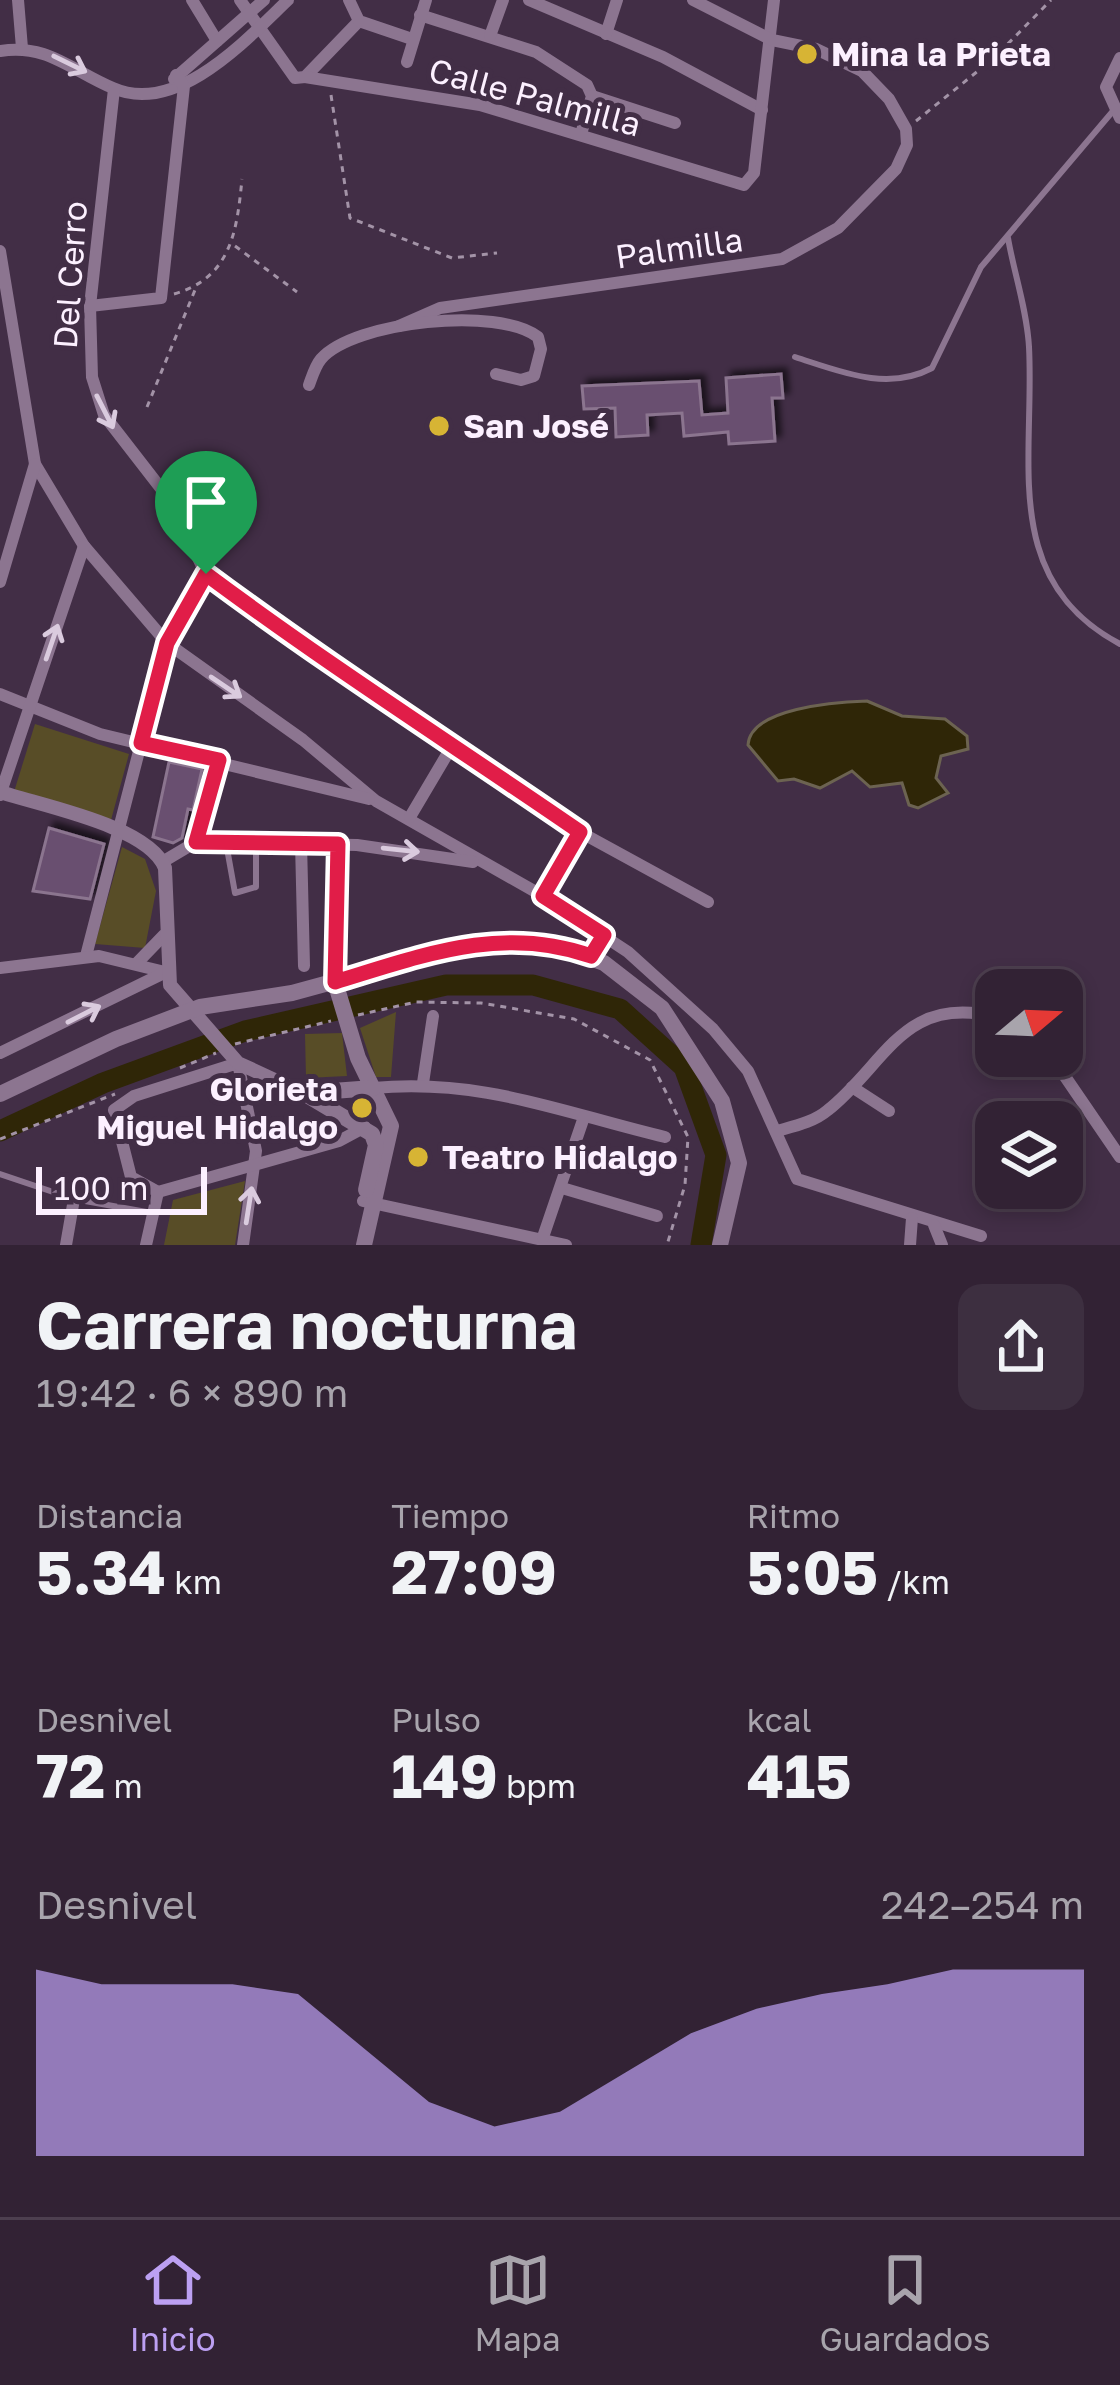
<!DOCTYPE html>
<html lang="es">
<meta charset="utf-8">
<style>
:root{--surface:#322234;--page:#3d2f40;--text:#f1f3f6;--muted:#a8a4ac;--line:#4d3f4f;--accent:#bca0f2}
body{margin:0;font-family:"Golos Text",sans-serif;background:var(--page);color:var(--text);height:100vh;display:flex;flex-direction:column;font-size:45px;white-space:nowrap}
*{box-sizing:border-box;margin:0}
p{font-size:39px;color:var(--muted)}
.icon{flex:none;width:66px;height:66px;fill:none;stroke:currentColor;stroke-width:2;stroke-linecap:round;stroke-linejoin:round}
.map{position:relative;height:1245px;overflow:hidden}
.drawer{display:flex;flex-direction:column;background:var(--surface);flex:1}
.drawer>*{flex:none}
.needle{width:78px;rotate:71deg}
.controls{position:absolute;left:975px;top:969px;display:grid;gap:24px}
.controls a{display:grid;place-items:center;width:108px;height:108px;border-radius:24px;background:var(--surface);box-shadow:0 6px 18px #0003,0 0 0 3px var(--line);font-size:60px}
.scale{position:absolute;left:36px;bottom:30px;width:171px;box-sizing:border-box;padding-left:12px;border:6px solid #fcf0ff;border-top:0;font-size:33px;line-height:42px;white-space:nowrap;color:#fcf0ff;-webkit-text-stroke:9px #422e46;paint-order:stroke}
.pin{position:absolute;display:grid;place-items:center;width:102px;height:102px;color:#fff;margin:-123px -51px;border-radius:50% 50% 50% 0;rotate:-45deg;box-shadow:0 0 12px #0007}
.pin .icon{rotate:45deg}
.round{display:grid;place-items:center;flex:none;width:126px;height:126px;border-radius:24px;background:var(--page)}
.headline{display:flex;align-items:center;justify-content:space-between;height:204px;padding:0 36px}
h1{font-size:66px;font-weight:700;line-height:90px}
.figures{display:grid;grid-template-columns:repeat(3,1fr);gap:18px;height:204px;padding:12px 36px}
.figures div{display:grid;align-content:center}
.figures b{font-size:60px;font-weight:700}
.figures small{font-size:33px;font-weight:400}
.figures p{font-size:33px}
.chart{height:336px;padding:24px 36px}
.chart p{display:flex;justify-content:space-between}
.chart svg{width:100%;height:216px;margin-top:12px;fill:var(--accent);opacity:.7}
.dock{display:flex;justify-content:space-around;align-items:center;height:168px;border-top:3px solid var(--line);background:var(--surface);font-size:33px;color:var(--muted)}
.dock a{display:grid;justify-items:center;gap:6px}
.dock .on{color:var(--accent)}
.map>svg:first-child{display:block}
.green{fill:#584d27}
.water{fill:#2f2607;stroke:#6c6351;stroke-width:3}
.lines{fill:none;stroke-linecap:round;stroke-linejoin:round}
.river{stroke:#2f2607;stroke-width:21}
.building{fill:#694f6f;stroke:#8b748f;stroke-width:3;filter:url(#shadow)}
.path{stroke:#a393a7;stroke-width:3;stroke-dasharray:6 6;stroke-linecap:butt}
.service{stroke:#8c7590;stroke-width:6}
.minor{stroke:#8c7590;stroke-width:12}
.tertiary{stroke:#8c7590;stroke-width:14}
.secondary{stroke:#8c7590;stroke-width:16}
.oneway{stroke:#dacbde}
.route-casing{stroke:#fff;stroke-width:24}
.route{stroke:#e11d48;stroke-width:15}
.poi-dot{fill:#d7b434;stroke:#422e46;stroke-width:4.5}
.labels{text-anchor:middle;stroke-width:10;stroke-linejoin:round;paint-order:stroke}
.poi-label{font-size:33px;font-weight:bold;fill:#fcf0ff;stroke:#422e46;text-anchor:start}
.street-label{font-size:33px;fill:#fcf0ff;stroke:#422e46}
</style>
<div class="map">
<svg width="1120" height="1245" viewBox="0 0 1120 1245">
<defs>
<filter id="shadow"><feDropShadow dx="5.5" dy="-5.5" stdDeviation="3" flood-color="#0009"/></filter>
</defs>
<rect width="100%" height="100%" fill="#422e46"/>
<g class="green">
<path d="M35 724 129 754 111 820 14 792Z"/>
<path d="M122 847 145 859 156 891 145 948 95 944Z"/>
<path d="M396 1012 391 1077H376L360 1028Z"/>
<path d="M342 1033 347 1076 306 1078 305 1034Z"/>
<path d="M245 1181 235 1245H164L173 1200Z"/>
</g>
<path class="water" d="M867 701 902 716 945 719 967 736 968 749 941 756 936 778 948 793 918 808 909 805 902 783 870 787 852 771 820 788 794 779 778 781 748 745C750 708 836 702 867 701Z"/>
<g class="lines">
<path class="river" d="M0 1131 103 1083 245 1031 446 985H533L620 1009 684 1067 716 1155 701 1245"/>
</g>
<g class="building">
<path d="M781 374 783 398H772L775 441 729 444 728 432 684 436 682 413 647 415 648 435 616 437 615 408 584 409 582 386 699 381 702 415 728 413 726 378Z"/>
<path d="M169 762 202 769 193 810 188 809 182 838 173 843 153 837Z"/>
<path d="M49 828 104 844 90 899 33 891Z"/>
</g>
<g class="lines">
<g class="path">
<path d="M331 95 350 218 452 258 497 253"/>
<path d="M916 121 994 58 1051 0"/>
<path d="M235 246 297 292"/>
<path d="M174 294C231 278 237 231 242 179"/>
<path d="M147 407 195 290"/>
<path d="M358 1015 416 1002 481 1003 574 1019 650 1060 688 1137 685 1185 667 1245"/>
<path d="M235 1044 331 1021"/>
<path d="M180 1068 216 1053"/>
<path d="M0 1139 115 1094"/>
</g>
<g class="service">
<path d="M1008 238C1014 273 1027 310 1029 347 1035 459 999 580 1120 644"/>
<path d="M795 357C839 371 887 392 932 368L981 267 1113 111"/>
<path d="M226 843 235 893 256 887V846"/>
<path d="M0 1174 74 1199 152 1213"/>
</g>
<g class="minor">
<path d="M18 0 22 48"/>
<path d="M192 0 217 41"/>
<path d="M240 0 295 78 305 77 359 21"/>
<path d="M349 0 359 21 412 39"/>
<path d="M529 0 663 57 762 110"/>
<path d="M420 15 536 52 587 85 592 96 581 134"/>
<path d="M606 34 617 0"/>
<path d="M490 36 503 0"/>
<path d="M0 51C47 43 72 71 113 88 177 116 246 40 288 0"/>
<path d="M1120 58 1106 87 1120 118"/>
<path d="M407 62 426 0"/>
<path d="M305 77 480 105 744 185 754 173 774 0"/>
<path d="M174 79 264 0"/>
<path d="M114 89 90 306 92 377 104 415 173 504 206 575 303 648 418 718 580 832 708 902"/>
<path d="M592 96 675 123"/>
<path d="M0 251 35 464 84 546 167 643 303 740 376 801 543 896 628 952 713 1029 748 1071 797 1179 981 1236"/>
<path d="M90 306 161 298 184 86 176 75"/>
<path d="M399 326 440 308 782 259 838 228 896 169 907 145 906 129 889 99 862 71 816 49 772 40 693 0"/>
<path d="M309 385C312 377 315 366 321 359 354 321 499 306 538 337L541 349 534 376 521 380 496 374"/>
<path d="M0 582 35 464"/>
<path d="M0 694 100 734 369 799"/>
<path d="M0 795 84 546"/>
<path d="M410 817 452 746"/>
<path d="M196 842 219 760"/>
<path d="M301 843 304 966"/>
<path d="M164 861 196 842 357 845 473 862"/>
<path d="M543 896 580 832"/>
<path d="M86 956 167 643 206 575"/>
<path d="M137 963 164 935"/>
<path d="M0 968 99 956 165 972"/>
<path d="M335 982 337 844"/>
<path d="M0 1053 166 972"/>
<path d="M1051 1056 1120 1157"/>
<path d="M423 1083 433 1016"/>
<path d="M852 1087 889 1111"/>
<path d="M373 1088C482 1078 560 1112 665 1137"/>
<path d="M777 1131C795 1126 814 1122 828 1110 886 1064 903 994 996 1017"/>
<path d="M562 1188 657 1216"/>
<path d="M158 1192 131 1177 114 1110 134 1096 238 1063 256 1151 243 1245"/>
<path d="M158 1192 339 1141 365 1127"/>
<path d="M363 1201 566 1245"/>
<path d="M934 1225 942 1245"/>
<path d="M543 1237 584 1117"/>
<path d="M66 1245 74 1199"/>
<path d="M146 1245 158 1192"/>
<path d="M910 1245 912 1218"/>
</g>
<path class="tertiary" d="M0 792C42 806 149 826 165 868L170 985 238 1063 305 1094"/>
<g class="secondary">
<path d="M335 982 358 1058 391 1126 364 1245"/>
<path d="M306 1093 373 1088"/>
<path d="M0 1094 116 1039 200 1007 292 993 479 942 562 948 604 963 662 1008 722 1101 739 1163 720 1245"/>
<path d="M305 1094 372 1134 376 1145 366 1190"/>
</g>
</g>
<defs><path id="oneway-shaft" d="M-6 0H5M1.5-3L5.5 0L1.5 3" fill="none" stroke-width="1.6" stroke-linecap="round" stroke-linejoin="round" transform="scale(3)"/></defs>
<g class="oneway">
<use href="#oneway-shaft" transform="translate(70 64) rotate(26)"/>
<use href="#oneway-shaft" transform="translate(105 412) rotate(63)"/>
<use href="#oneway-shaft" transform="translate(52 642) rotate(-71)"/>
<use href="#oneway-shaft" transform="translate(226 687) rotate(34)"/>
<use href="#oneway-shaft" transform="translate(401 850) rotate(6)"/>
<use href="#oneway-shaft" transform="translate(84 1014) rotate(-27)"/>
<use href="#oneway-shaft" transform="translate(249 1205) rotate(-81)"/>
</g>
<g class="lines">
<g class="route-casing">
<path id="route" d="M206 574C328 665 455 746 580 832L543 896 604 935 591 956C502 924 421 956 335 982L338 844 196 842 219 760 141 743 167 643Z"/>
</g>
<use href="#route" class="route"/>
</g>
<g class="poi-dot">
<circle cx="807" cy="54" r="12"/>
<circle cx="439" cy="426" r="12"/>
<circle cx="362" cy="1108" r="12"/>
<circle cx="418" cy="1157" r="12"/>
</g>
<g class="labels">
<g class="poi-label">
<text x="831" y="66">Mina la Prieta</text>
<text x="463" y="438">San José</text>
<text x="338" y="1101" text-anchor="end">Glorieta<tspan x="338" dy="38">Miguel Hidalgo</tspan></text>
<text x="442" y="1169">Teatro Hidalgo</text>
</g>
<g class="street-label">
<text transform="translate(535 97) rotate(15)" y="12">Calle Palmilla</text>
<text transform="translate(679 248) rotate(-8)" y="12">Palmilla</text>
<text transform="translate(70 275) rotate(-86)" y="12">Del Cerro</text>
</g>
</g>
</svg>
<div class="controls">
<a><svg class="needle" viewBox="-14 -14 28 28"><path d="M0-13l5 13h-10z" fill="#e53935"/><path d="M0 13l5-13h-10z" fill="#a8a4ac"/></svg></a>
<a><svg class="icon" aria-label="layers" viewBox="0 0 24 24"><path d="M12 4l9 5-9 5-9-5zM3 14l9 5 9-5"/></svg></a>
</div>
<div class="scale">100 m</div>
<div class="pin" style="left:206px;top:574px;background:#1e9e55"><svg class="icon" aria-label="arrive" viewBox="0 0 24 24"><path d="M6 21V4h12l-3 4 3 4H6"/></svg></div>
</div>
<section class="drawer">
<div class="headline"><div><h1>Carrera nocturna</h1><p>19:42 · 6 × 890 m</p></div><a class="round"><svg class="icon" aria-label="share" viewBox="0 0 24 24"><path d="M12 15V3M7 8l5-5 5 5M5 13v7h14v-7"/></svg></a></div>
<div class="figures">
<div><p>Distancia</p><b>5.34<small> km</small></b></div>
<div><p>Tiempo</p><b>27:09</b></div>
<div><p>Ritmo</p><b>5:05<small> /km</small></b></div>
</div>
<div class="figures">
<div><p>Desnivel</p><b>72<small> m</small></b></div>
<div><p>Pulso</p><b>149<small> bpm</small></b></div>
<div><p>kcal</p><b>415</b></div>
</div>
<div class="chart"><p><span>Desnivel</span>242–254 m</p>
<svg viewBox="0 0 160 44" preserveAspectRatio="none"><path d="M0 44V6L10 9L20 9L30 9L40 11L50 22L60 33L70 38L80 35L90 27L100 19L110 14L120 11L130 9L140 6L150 6L160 6V44z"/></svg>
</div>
</section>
<nav class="dock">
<a class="on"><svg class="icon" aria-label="home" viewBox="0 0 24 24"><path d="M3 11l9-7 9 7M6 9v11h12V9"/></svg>Inicio</a>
<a><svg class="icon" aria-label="map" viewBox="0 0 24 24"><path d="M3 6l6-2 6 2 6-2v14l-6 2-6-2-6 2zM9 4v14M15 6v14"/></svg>Mapa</a>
<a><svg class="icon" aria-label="saved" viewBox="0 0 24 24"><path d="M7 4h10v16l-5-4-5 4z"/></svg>Guardados</a>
</nav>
